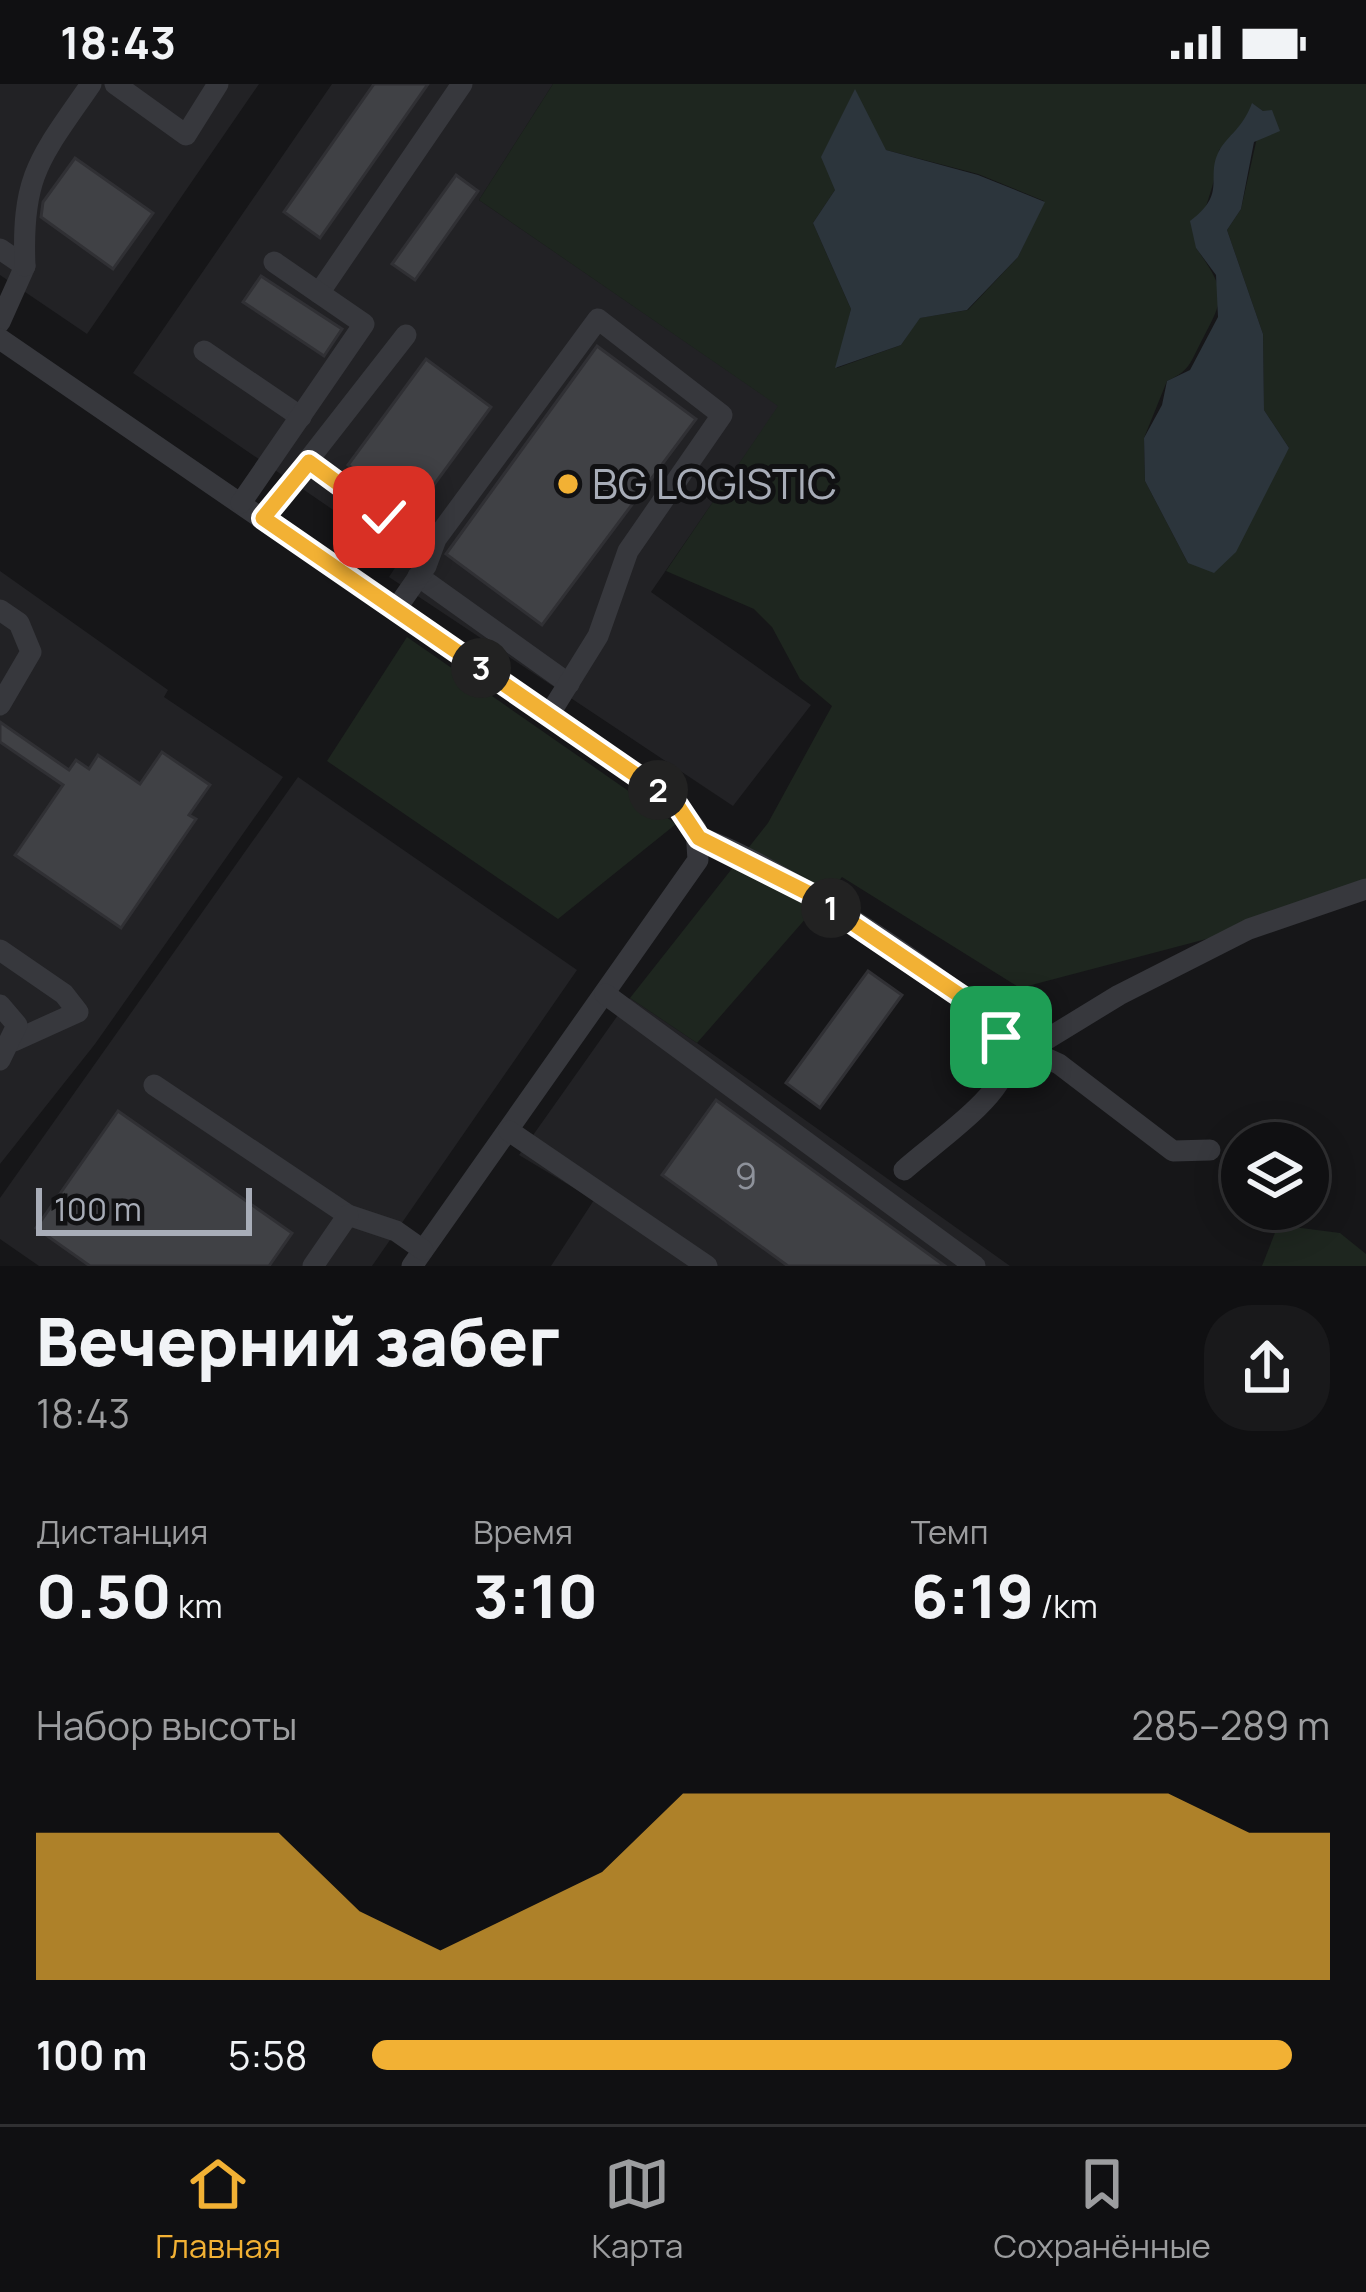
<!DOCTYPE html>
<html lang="ru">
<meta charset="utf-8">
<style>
:root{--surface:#101012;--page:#19191b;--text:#f1f3f6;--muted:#9c9d9f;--line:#303032;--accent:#f2b134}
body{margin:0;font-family:Manrope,sans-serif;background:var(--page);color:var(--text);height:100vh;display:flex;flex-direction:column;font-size:45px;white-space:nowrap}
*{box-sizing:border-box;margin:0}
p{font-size:39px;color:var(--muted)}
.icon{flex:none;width:66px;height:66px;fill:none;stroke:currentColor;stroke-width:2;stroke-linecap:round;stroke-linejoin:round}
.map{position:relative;height:1182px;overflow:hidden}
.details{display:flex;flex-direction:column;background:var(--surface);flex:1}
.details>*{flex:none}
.fabs{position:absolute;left:1221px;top:1038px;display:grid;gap:24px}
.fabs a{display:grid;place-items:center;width:108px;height:108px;border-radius:50%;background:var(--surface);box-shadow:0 6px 30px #0003,0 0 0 3px var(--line);font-size:60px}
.scale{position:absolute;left:36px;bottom:30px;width:216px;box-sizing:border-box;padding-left:12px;border:6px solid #a8adb8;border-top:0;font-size:33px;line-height:42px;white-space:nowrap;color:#a8adb8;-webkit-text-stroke:9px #111113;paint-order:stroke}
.pin{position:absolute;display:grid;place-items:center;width:102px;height:102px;color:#fff;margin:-51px;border-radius:24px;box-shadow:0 6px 18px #0006}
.km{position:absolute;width:60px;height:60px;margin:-30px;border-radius:50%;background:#222;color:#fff;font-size:33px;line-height:60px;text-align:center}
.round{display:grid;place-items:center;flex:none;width:126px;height:126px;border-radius:48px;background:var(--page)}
.headline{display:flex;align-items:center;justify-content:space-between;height:204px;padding:0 36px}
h1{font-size:66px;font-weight:800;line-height:90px}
.metrics{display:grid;grid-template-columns:repeat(3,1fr);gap:18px;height:204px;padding:12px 36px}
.metrics div{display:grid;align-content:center}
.metrics b{font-size:60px;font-weight:800}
.metrics small{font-size:33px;font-weight:400}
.metrics p{font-size:33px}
.chart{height:336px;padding:24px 36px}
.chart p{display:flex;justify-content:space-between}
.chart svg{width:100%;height:216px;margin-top:12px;fill:var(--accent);opacity:.7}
ul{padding:0 36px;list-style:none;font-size:39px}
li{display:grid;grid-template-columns:192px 144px 1fr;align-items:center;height:90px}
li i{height:30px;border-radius:15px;background:var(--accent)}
.status{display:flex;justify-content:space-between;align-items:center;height:84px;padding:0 60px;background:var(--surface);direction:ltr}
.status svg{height:33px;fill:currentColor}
.tabs{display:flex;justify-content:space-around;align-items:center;height:168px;border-top:3px solid var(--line);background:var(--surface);font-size:33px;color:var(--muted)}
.tabs a{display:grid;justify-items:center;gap:6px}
.tabs .active{color:var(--accent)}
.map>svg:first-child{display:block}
.built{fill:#222225}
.green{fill:#1e261f;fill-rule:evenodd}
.water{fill:#2c353c}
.building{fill:#404145;stroke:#303034;stroke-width:3}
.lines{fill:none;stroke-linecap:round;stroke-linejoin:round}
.minor{stroke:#37383d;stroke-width:21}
.route-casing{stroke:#fff;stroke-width:24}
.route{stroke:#f2b134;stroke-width:15}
.poi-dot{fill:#f2b134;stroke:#111113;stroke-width:4.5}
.labels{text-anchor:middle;stroke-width:10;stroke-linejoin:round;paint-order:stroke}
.number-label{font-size:36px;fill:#8e929b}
.poi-label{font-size:42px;fill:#a8adb8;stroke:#111113;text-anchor:start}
</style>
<div class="status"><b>18:43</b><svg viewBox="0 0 49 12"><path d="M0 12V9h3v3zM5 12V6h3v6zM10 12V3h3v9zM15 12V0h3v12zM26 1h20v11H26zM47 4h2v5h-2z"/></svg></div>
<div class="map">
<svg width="1366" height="1182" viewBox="0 0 1366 1182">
<rect width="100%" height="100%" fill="#161618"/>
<g class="built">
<path d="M0 0H259L87 250 0 191Z"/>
<path d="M332 0H553L479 116 779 322 651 508 811 621 733 722 389 493 402 473 133 289Z"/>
<path d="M0 487 168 606 164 613 283 693 95 960 0 1080Z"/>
<path d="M298 693 577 886 372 1182H39L0 1155V1114Z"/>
<path d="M630 914 697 959 1010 1182H551L594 1116 519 1071Z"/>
</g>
<g class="green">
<path d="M553 0H1366V813L1020 904 842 793 697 959 630 914 768 739 832 622 800 595 772 543 754 525 666 487 778 322 479 116ZM1253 20 1263 27 1241 125 1227 146 1263 250 1264 326 1289 364 1272 391 1188 479 1145 397 1144 354 1167 297C1188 287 1189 282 1199 262 1223 215 1230 211 1196 164 1200 128 1217 103 1219 66L1243 44ZM886 66 978 90 1044 117 1018 173 968 226 919 234 901 261 837 284 851 225 813 139 835 106Z"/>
<path d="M407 553 676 740 558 835 327 677Z"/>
<path d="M1278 1141 1340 1149 1366 1170V1182H1262Z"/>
</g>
<g class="water">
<path d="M855 5 886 66 978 91 1045 118 1018 173 967 226 920 234 901 261 835 284 851 225 813 139 835 106 821 73Z"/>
<path d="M1252 19 1263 27 1272 26 1280 47 1254 58 1241 125 1227 146 1263 250 1264 326 1289 364 1236 468 1214 489 1188 479 1145 397 1144 354 1162 321 1167 297 1190 286 1218 233 1216 191 1196 164 1190 137C1228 109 1205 94 1219 67 1228 51 1243 44 1252 19Z"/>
</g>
<g class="building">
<path d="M374 0H428L320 154 284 128Z"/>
<path d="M75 74 153 129 113 185 41 133 43 118Z"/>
<path d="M456 91 478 107 415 196 392 180Z"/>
<path d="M261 192 342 245 324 272 243 218Z"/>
<path d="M597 262 696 335 542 541 446 470Z"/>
<path d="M426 275 491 323 414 428 348 381Z"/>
<path d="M0 638 69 686 76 676 89 685 98 671 140 700 162 668 210 701 189 731 196 735 121 844 15 771 63 701 0 658Z"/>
<path d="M868 887 902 911 820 1024 786 999Z"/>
<path d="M716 1016 945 1182H788L662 1091Z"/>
<path d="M118 1027 292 1149 269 1182H90L36 1144Z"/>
</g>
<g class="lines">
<g class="minor">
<path d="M115 0 186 51 218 0"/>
<path d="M0 165 25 182 0 238"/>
<path d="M25 182C21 90 41 73 91 0"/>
<path d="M319 209 462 0"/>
<path d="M0 255 675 718 696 745 698 776 412 1182"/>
<path d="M204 267 301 333"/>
<path d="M309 378 384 432"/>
<path d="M241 419 364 240 274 178"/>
<path d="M263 434 406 251"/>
<path d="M418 492 569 600"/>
<path d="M396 525 426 482 436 455 598 235 722 331 628 467 598 552 549 631"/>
<path d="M0 526 19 539 31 568 0 621"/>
<path d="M699 754C751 765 983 911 1002 956 1005 964 1006 975 1005 983 1001 1014 929 1063 904 1086"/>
<path d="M0 866 64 910 78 928 14 957"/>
<path d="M605 910 975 1182"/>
<path d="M0 921 17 941 0 976"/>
<path d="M1024 964 1059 980 1173 1067 1210 1066"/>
<path d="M1029 966 1119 911 1249 845 1366 805"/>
<path d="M154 1001 348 1131 396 1147 423 1166"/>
<path d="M509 1047 707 1182"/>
<path d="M313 1182 348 1131"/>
</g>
</g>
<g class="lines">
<g class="route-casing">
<path id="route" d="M384 433 309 378 263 434 675 718 699 754 810 810 965 915 1001 953"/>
</g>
<use href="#route" class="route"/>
</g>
<circle class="poi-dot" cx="568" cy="400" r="12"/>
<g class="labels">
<g class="number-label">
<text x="746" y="1105">9</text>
</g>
<g class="poi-label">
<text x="592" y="415">BG LOGISTIC</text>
</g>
</g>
</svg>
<div class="fabs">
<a><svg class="icon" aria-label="layers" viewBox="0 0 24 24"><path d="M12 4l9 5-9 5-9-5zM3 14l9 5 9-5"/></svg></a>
</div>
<div class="scale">100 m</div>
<div class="pin" style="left:1001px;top:953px;background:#1e9e55"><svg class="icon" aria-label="arrive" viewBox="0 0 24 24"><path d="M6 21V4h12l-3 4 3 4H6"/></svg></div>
<div class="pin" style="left:384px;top:433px;background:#d93025"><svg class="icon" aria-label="check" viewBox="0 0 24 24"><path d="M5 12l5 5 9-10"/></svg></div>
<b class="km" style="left:831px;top:824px">1</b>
<b class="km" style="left:658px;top:706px">2</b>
<b class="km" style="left:481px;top:584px">3</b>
</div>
<section class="details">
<div class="headline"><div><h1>Вечерний забег</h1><p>18:43</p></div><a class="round"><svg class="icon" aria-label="share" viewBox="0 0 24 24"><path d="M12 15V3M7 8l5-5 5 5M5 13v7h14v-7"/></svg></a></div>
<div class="metrics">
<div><p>Дистанция</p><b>0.50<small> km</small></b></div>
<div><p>Время</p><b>3:10</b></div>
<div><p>Темп</p><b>6:19<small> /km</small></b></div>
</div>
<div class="chart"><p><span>Набор высоты</span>285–289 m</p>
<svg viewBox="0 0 160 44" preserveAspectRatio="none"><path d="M0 44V14L10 14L20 14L30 14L40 30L50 38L60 30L70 22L80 6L90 6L100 6L110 6L120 6L130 6L140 6L150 14L160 14V44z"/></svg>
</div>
<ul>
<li><b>100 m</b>5:58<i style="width:96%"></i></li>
</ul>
</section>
<nav class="tabs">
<a class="active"><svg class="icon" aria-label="home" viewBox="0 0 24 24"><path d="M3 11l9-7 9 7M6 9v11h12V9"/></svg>Главная</a>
<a><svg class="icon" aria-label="map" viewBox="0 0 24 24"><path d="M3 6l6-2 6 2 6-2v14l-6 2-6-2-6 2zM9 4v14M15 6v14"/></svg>Карта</a>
<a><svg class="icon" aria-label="saved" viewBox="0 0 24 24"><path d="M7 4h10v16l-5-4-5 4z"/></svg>Сохранённые</a>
</nav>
